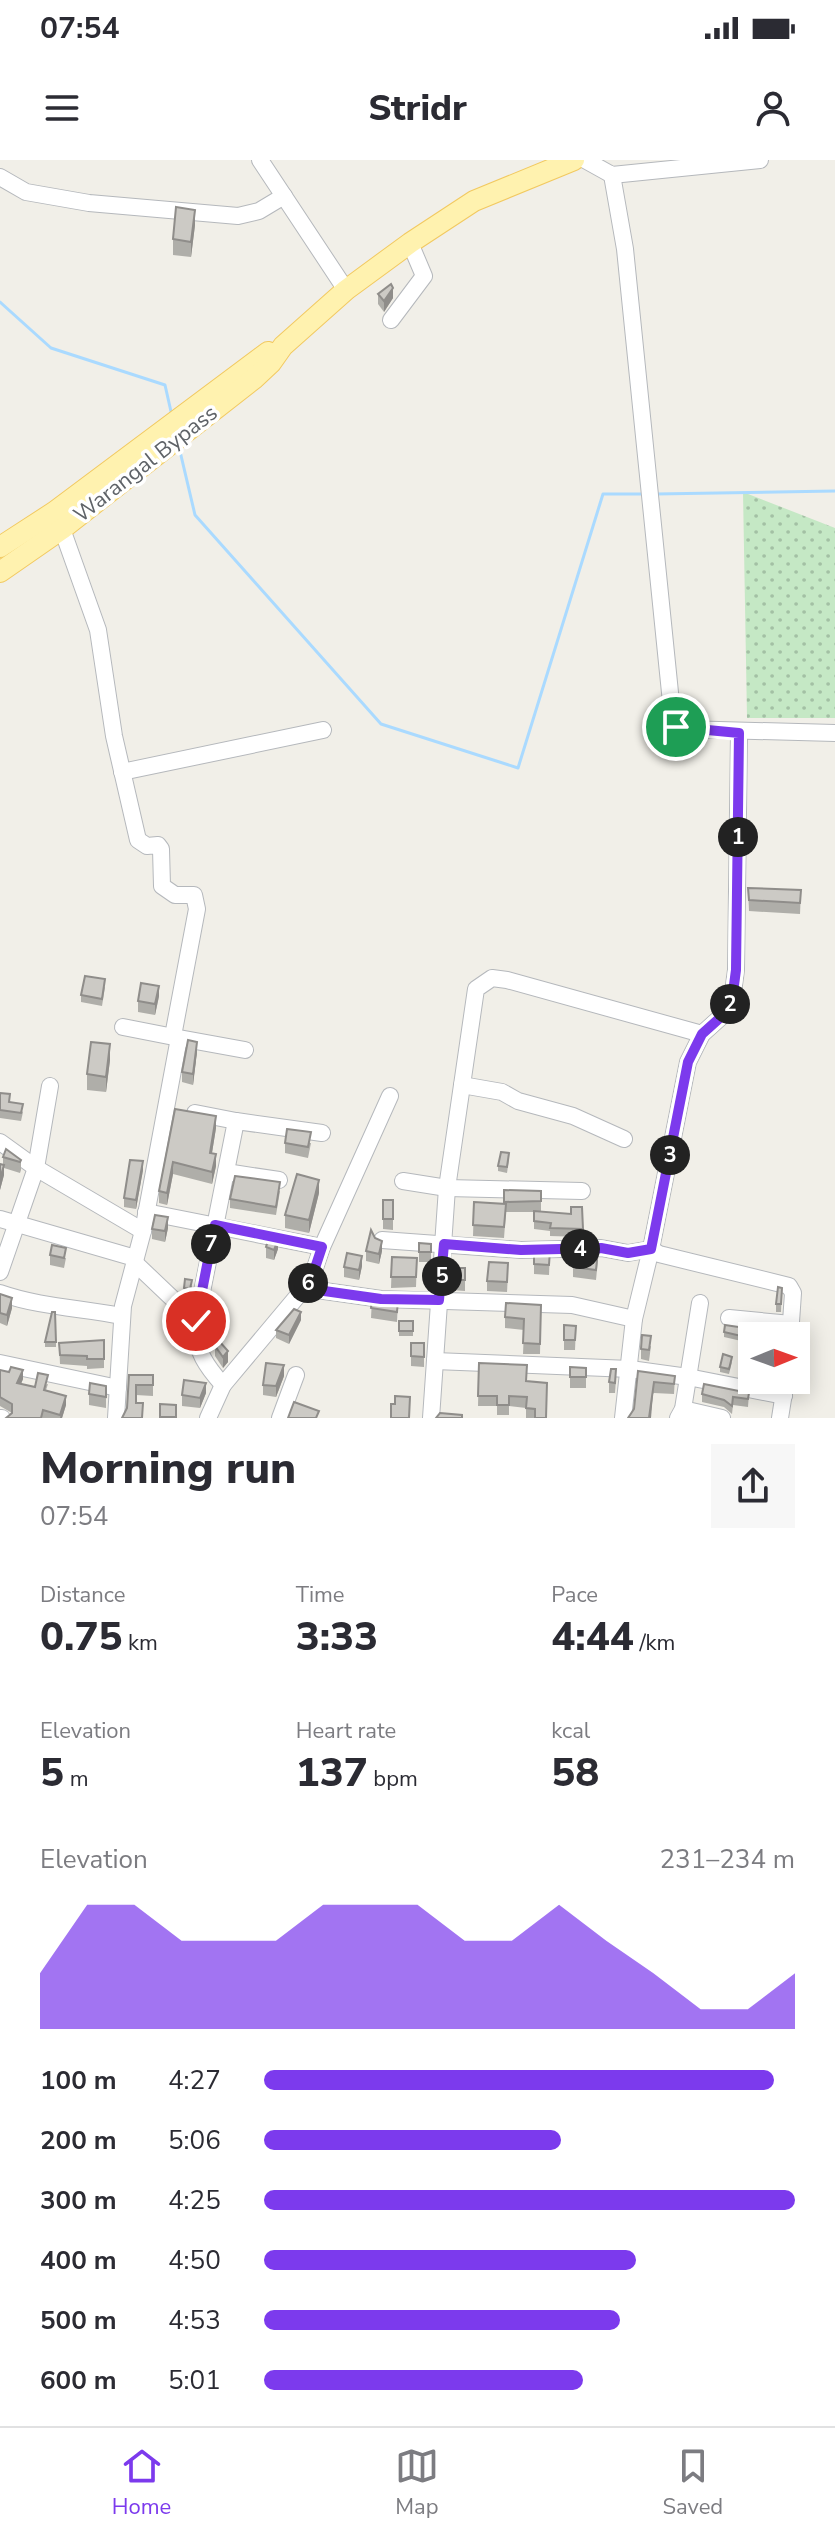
<!DOCTYPE html>
<meta charset="utf-8">
<style>
:root{--surface:#fff;--page:#f7f7f7;--text:#2b2b33;--muted:#7c7c81;--line:#e1e1e2;--accent:#7c3aed}
body{margin:0;font-family:"Nunito Sans",sans-serif;background:var(--page);color:var(--text);height:100vh;display:flex;flex-direction:column;font-size:30px;white-space:nowrap}
*{box-sizing:border-box;margin:0}
p{font-size:26px;color:var(--muted)}
.icon{flex:none;width:44px;height:44px;fill:none;stroke:currentColor;stroke-width:2;stroke-linecap:round;stroke-linejoin:round}
.map{position:relative;height:1258px;overflow:hidden}
.side{display:flex;flex-direction:column;background:var(--surface);flex:1}
.side>*{flex:none}
.needle{width:52px;rotate:89deg}
.tools{position:absolute;left:738px;top:1162px;display:grid;gap:16px}
.tools a{display:grid;place-items:center;width:72px;height:72px;border-radius:0px;background:var(--surface);box-shadow:0 4px 20px #0003;font-size:40px}
.pin{position:absolute;display:grid;place-items:center;width:68px;height:68px;color:#fff;margin:-34px;border:4px solid #fff;border-radius:50%;box-shadow:0 2px 8px #0007}
.km{position:absolute;width:40px;height:40px;margin:-20px;border-radius:50%;background:#222;color:#fff;font-size:22px;line-height:40px;text-align:center}
.round{display:grid;place-items:center;flex:none;width:84px;height:84px;border-radius:0px;background:var(--page)}
.headline{display:flex;align-items:center;justify-content:space-between;height:136px;padding:0 40px}
h1{font-size:44px;font-weight:800;line-height:60px}
.metrics{display:grid;grid-template-columns:repeat(3,1fr);gap:12px;height:136px;padding:8px 40px}
.metrics div{display:grid;align-content:center}
.metrics b{font-size:40px;font-weight:800}
.metrics small{font-size:22px;font-weight:400}
.metrics p{font-size:22px}
.chart{height:224px;padding:16px 40px}
.chart p{display:flex;justify-content:space-between}
.chart svg{width:100%;height:144px;margin-top:8px;fill:var(--accent);opacity:.7}
ul{padding:0 40px;list-style:none;font-size:26px}
li{display:grid;grid-template-columns:128px 96px 1fr;align-items:center;height:60px}
li i{height:20px;border-radius:10px;background:var(--accent)}
.status{display:flex;justify-content:space-between;align-items:center;height:56px;padding:0 40px;background:var(--surface);direction:ltr}
.status svg{height:22px;fill:currentColor}
header{display:flex;justify-content:space-between;align-items:center;height:104px;padding:0 40px;background:var(--surface);font-size:36px;font-weight:800}
.tabs{display:flex;justify-content:space-around;align-items:center;height:112px;border-top:2px solid var(--line);background:var(--surface);font-size:22px;color:var(--muted)}
.tabs a{display:grid;justify-items:center;gap:4px}
.tabs .current{color:var(--accent)}
.map>svg:first-child{display:block}
.grass{fill:url(#grass-dots)}
.lines{fill:none;stroke-linecap:round;stroke-linejoin:round}
.stream{stroke:#aadaff;stroke-width:3}
.minor-casing{stroke:#b5b8bc;stroke-width:18}
.major-casing{stroke:#f2c960;stroke-width:22}
.minor{stroke:#fff;stroke-width:16}
.major{stroke:#fff2af;stroke-width:20}
.wall{fill:#afaea9}
.shaded-wall{fill:#8f8d8a}
.building{fill:#cccac5;stroke:#8f8d8a;stroke-width:2}
.route-casing{stroke:#fff;stroke-width:16}
.route{stroke:#7c3aed;stroke-width:10}
.labels{text-anchor:middle;stroke-width:7;stroke-linejoin:round;paint-order:stroke}
.street-label{font-size:22px;fill:#5f6368;stroke:#fff}
</style>
<div class="status"><b>07:54</b><svg viewBox="0 0 49 12"><path d="M0 12V9h3v3zM5 12V6h3v6zM10 12V3h3v9zM15 12V0h3v12zM26 1h20v11H26zM47 4h2v5h-2z"/></svg></div>
<header><svg class="icon" aria-label="menu" viewBox="0 0 24 24"><path d="M4 6h16M4 12h16M4 18h16"/></svg>Stridr<svg class="icon" aria-label="person" viewBox="0 0 24 24"><circle cx="12" cy="8" r="4"/><path d="M4 21q1-7 8-7t8 7"/></svg></header>
<div class="map">
<svg width="835" height="1258" viewBox="0 0 835 1258">
<defs>
<pattern id="grass-dots" width="8" height="8" patternUnits="userSpaceOnUse" patternTransform="scale(2)"><rect width="8" height="8" fill="#c5e8c5"/><path d="M2 2h.1M6 6h.1" fill="none" stroke="#a3c0a4" stroke-width="1.8" stroke-linecap="round"/></pattern>
</defs>
<rect width="100%" height="100%" fill="#f1efe8"/>
<path class="grass" d="M743 332 835 368V558H747Z"/>
<g class="lines">
<g class="stream">
<path d="M0 142 51 188 165 225 172 256"/>
<path d="M179 287 195 355 381 564 518 608 603 334H644"/>
<path d="M656 334 835 331"/>
</g>
<g class="minor-casing">
<g id="minor">
<path d="M260 0 346 130"/>
<path d="M585 0 612 15 760 0"/>
<path d="M612 15 625 89 673 562 676 567 683 569 835 573"/>
<path d="M0 17 26 32 89 43 238 56 259 51 284 36"/>
<path d="M391 160 424 116 410 83"/>
<path d="M62 369 98 470 114 576 138 680 147 686 158 685 161 689 162 726 175 735H194L197 749 173 876"/>
<path d="M122 612 323 570"/>
<path d="M123 867 179 878"/>
<path d="M462 925 502 932 518 941 573 956 624 979"/>
<path d="M195 953 236 961 195 1167C196 1191 206 1206 223 1225"/>
<path d="M236 961 322 973"/>
<path d="M0 982 36 1008 143 1071"/>
<path d="M226 1012 279 1020"/>
<path d="M403 1021 447 1028 582 1031"/>
<path d="M146 1052 322 1087"/>
<path d="M0 1059 135 1098"/>
<path d="M382 1080 521 1090 601 1088 628 1093 651 1089 659 1094 789 1126 793 1133 790 1176"/>
<path d="M134 1102 196 1161"/>
<path d="M0 1112 36 1008 50 926"/>
<path d="M303 1128 381 1139 572 1145 634 1159"/>
<path d="M0 1133C40 1147 81 1148 122 1156"/>
<path d="M729 1158 791 1164"/>
<path d="M435 1201 630 1209 688 1217 784 1236"/>
<path d="M0 1203 118 1228"/>
<path d="M683 1249 722 1258"/>
<path d="M0 1258H2"/>
<path d="M116 1258 123 1146 143 1071 179 878 245 890"/>
<path d="M208 1258 223 1225 311 1120 322 1087 390 936"/>
<path d="M280 1258 296 1215"/>
<path d="M431 1258 447 1028 476 829 492 818 507 820 702 874"/>
<path d="M623 1258 634 1159 651 1089 688 902 702 874 722 856 732 840 736 810 739 573"/>
<path d="M678 1258 683 1249 700 1143"/>
<path d="M780 1258 786 1220"/>
</g>
</g>
<g class="major-casing">
<g id="major">
<path d="M0 387 54 352 268 192"/>
<path d="M0 412 62 369 255 218 271 203 283 186 346 130 410 83 474 41 574 0"/>
</g>
</g>
<use href="#minor" class="minor"/>
<use href="#major" class="major"/>
</g>
<g class="wall">
<path d="M195 65 191 97 173 95V79Z"/>
<path d="M378 134 393 138 384 152 378 144Z"/>
<path d="M748 728 801 730 800 754 749 751Z"/>
<path d="M105 827 102 846 81 842V835Z"/>
<path d="M159 836 155 855 138 852V841Z"/>
<path d="M197 892 193 925 182 922V912Z"/>
<path d="M110 900 106 932 87 930V914Z"/>
<path d="M0 933 23 952 21 961 0 958Z"/>
<path d="M175 949 216 968 212 993 216 1006 212 1024 173 1014 167 1045 159 1043V1031Z"/>
<path d="M285 983H311L308 998 285 993Z"/>
<path d="M3 997 21 1000V1010L20 1013 4 1008V1015L0 1030V1004L3 1005Z"/>
<path d="M509 999 507 1013 498 1011V1006Z"/>
<path d="M143 1010 136 1049 124 1047V1038Z"/>
<path d="M504 1030 541 1031V1052L571 1054 582 1047 583 1077 550 1076V1071L534 1069V1052H506L504 1078 473 1076 474 1042 504 1044Z"/>
<path d="M280 1031 276 1055 230 1048V1039Z"/>
<path d="M319 1033 309 1073 285 1068V1055Z"/>
<path d="M383 1040H393V1070L383 1069Z"/>
<path d="M168 1068 165 1082 152 1079V1069Z"/>
<path d="M375 1078 382 1091 379 1104 366 1101V1091Z"/>
<path d="M419 1083 431 1084V1102H419Z"/>
<path d="M266 1087 278 1089 274 1100 266 1098Z"/>
<path d="M534 1090H550L549 1115 534 1114Z"/>
<path d="M50 1095 66 1098 64 1108 50 1105Z"/>
<path d="M392 1097 417 1098 416 1127 391 1128Z"/>
<path d="M598 1099 596 1120 573 1117V1107Z"/>
<path d="M362 1106 359 1120 344 1117V1107Z"/>
<path d="M452 1108H465V1131L451 1130Z"/>
<path d="M508 1114 507 1132 487 1131V1121Z"/>
<path d="M192 1126 190 1135 184 1133V1128Z"/>
<path d="M782 1128 781 1152H776V1144Z"/>
<path d="M0 1134 12 1148 7 1166 0 1163Z"/>
<path d="M372 1138 398 1140 397 1162 371 1158Z"/>
<path d="M541 1145 540 1194H523L524 1170 505 1168V1157Z"/>
<path d="M208 1149 219 1162 217 1171 206 1169Z"/>
<path d="M301 1160 289 1184 276 1178V1170Z"/>
<rect x="399" y="1161" width="14" height="15"/>
<path d="M564 1165 576 1166 575 1190H564Z"/>
<path d="M724 1172 752 1176V1187H750V1183L724 1177Z"/>
<path d="M104 1180V1208L87 1209V1206L60 1204 59 1183Z"/>
<rect x="45" y="1182" width="11" height="5"/>
<path d="M411 1183 424 1194V1207L411 1206Z"/>
<path d="M215 1186 228 1202 223 1208 215 1196Z"/>
<path d="M651 1186 649 1201 641 1199V1189Z"/>
<path d="M732 1202 729 1214 720 1212V1207Z"/>
<path d="M479 1203 527 1222 546 1258H526V1248L509 1246V1255H497V1246H478Z"/>
<path d="M570 1207 586 1208V1228H570Z"/>
<path d="M0 1210 23 1219 21 1224 35 1227 48 1224 46 1230 66 1245 62 1258H6L12 1253 0 1246Z"/>
<path d="M638 1211 675 1216 674 1234 654 1233 634 1249Z"/>
<path d="M129 1215H153V1236L136 1235V1243H143V1258H122L127 1248Z"/>
<path d="M284 1216 276 1237 263 1235V1225Z"/>
<path d="M616 1219 615 1233H609V1222Z"/>
<path d="M106 1226V1248L89 1245V1234Z"/>
<path d="M206 1233 200 1248 182 1246V1235Z"/>
<path d="M749 1233 748 1247 733 1245 732 1254 724 1247 702 1242V1234Z"/>
</g>
<g class="shaded-wall">
<path d="M195 50V65L191 97V82Z"/>
<path d="M393 128V138L384 152V141Z"/>
<path d="M159 826V836L155 855V844Z"/>
<path d="M197 882V892L193 925V914Z"/>
<path d="M110 884V900L106 932V917Z"/>
<path d="M216 956V968L210 1005V993Z"/>
<path d="M216 994V1006L212 1024V1012Z"/>
<path d="M143 1001V1010L136 1049V1040Z"/>
<path d="M173 1002V1014L167 1045V1033Z"/>
<path d="M4 1005V1015L0 1030V1019Z"/>
<path d="M319 1020V1033L309 1073V1060Z"/>
<path d="M168 1057V1068L165 1082V1071Z"/>
<path d="M278 1079V1089L274 1100V1090Z"/>
<path d="M382 1081V1091L379 1104V1094Z"/>
<path d="M362 1096V1106L359 1120V1110Z"/>
<path d="M12 1138V1148L7 1166V1155Z"/>
<path d="M301 1152V1160L289 1184V1175Z"/>
<path d="M228 1191V1202L223 1208V1197Z"/>
<path d="M284 1205V1216L276 1237V1226Z"/>
<path d="M23 1210V1219L17 1233V1223Z"/>
<path d="M654 1222 651 1258H649Z"/>
<path d="M206 1223V1233L200 1248V1238Z"/>
<path d="M66 1236V1245L62 1258H60Z"/>
</g>
<g class="building">
<path d="M176 47 195 50 191 82 173 79Z"/>
<path d="M391 124 393 128 384 141 378 134Z"/>
<path d="M748 728 801 730 800 743 749 740Z"/>
<path d="M85 816 105 819 102 839 81 835Z"/>
<path d="M141 823 159 826 155 844 138 841Z"/>
<path d="M188 880 197 882 193 914 182 912Z"/>
<path d="M91 882 110 884 106 917 87 914Z"/>
<path d="M0 933 10 934 9 942 23 944 21 953 0 950Z"/>
<path d="M175 949 216 956 210 993 216 994 212 1012 173 1002 167 1033 159 1031Z"/>
<path d="M287 969 311 972 308 987 285 983Z"/>
<path d="M6 989 21 1000 20 1002 3 997Z"/>
<path d="M501 992 509 993 507 1007 498 1006Z"/>
<path d="M130 1000 143 1001 136 1040 124 1038Z"/>
<path d="M0 1004 4 1005 0 1019Z"/>
<path d="M297 1014 319 1020 309 1060 285 1055Z"/>
<path d="M235 1016 280 1022 276 1047 230 1039Z"/>
<path d="M504 1030 541 1031V1041L504 1042Z"/>
<rect x="383" y="1040" width="10" height="19"/>
<path d="M474 1042 506 1044 504 1067 473 1065Z"/>
<path d="M571 1047H582L583 1069 550 1068 551 1063 534 1061V1051L571 1054Z"/>
<path d="M155 1055 168 1057 165 1071 152 1069Z"/>
<path d="M371 1070 375 1078 382 1081 379 1094 366 1091Z"/>
<path d="M269 1077 278 1079 274 1090 266 1087Z"/>
<path d="M419 1083 431 1084V1092H419Z"/>
<path d="M52 1085 66 1088 64 1098 50 1095Z"/>
<path d="M575 1089H598L596 1110 573 1107Z"/>
<path d="M534 1090H550L549 1105 534 1104Z"/>
<path d="M347 1093 362 1096 359 1110 344 1107Z"/>
<path d="M392 1097 417 1098 416 1117H391Z"/>
<path d="M489 1102 508 1103 507 1122 487 1121Z"/>
<path d="M452 1108H465V1120H451Z"/>
<path d="M185 1119 192 1120 190 1129 184 1128Z"/>
<path d="M778 1127 782 1128 781 1144H776Z"/>
<path d="M0 1134 12 1138 7 1155 0 1153Z"/>
<path d="M372 1138 398 1140 397 1152 371 1148Z"/>
<path d="M506 1143 541 1145 540 1184 523 1183 524 1159 505 1157Z"/>
<path d="M208 1149 219 1151 217 1160 206 1158Z"/>
<path d="M294 1149 301 1152 289 1175 276 1170Z"/>
<path d="M52 1152H55L56 1182H45Z"/>
<rect x="399" y="1161" width="14" height="10"/>
<path d="M564 1165 576 1166 575 1180H564Z"/>
<path d="M725 1165 780 1173V1176H752V1182H750V1178L724 1172Z"/>
<path d="M642 1175 651 1176 649 1190 641 1189Z"/>
<path d="M104 1180V1199H87V1196L60 1195 59 1183Z"/>
<path d="M219 1181 228 1191 223 1197 215 1186Z"/>
<path d="M411 1183H424V1197L411 1196Z"/>
<path d="M723 1194 732 1197 729 1209 720 1207Z"/>
<path d="M266 1203 284 1205 276 1226 263 1225Z"/>
<path d="M479 1203 527 1205 526 1221 547 1223 546 1258H535V1249L526 1248 527 1237 509 1236V1245H497V1236H478Z"/>
<path d="M11 1207 23 1210 17 1223 35 1227 38 1213 48 1215 44 1230 66 1236 60 1255 43 1250 41 1258H6L12 1253V1244L0 1237V1210L9 1212Z"/>
<path d="M570 1207 586 1208V1217H570Z"/>
<path d="M611 1209H616L615 1223 609 1222Z"/>
<path d="M638 1211 675 1216 674 1224 654 1222 649 1258H628L634 1249Z"/>
<path d="M129 1215H153V1225H136V1243H143L142 1258H122L127 1248Z"/>
<path d="M184 1220 206 1223 200 1238 182 1235Z"/>
<path d="M90 1223 106 1226V1237L89 1234Z"/>
<path d="M704 1224 749 1233 748 1239 733 1237 732 1246 724 1240 702 1234Z"/>
<path d="M395 1236 410 1237 409 1258H391V1244H395Z"/>
<path d="M294 1242 319 1251 316 1258H288Z"/>
<path d="M160 1244 176 1245V1257H160Z"/>
<path d="M440 1253 462 1255V1258H436Z"/>
</g>
<g class="lines">
<g class="route-casing">
<path id="route" d="M196 1161 215 1065 322 1087 311 1120 303 1128 381 1139 439 1140 444 1084 521 1090 601 1088 628 1093 651 1089 688 902 702 874 722 856 732 840 736 810 739 573 676 567"/>
</g>
<use href="#route" class="route"/>
</g>
<g class="labels">
<g class="street-label">
<text transform="translate(145 303) rotate(-38)" y="8">Warangal Bypass</text>
</g>
</g>
</svg>
<div class="tools">
<a><svg class="needle" viewBox="-14 -14 28 28"><path d="M0-13l5 13h-10z" fill="#e53935"/><path d="M0 13l5-13h-10z" fill="#7c7c81"/></svg></a>
</div>
<div class="pin" style="left:676px;top:567px;background:#1e9e55"><svg class="icon" aria-label="arrive" viewBox="0 0 24 24"><path d="M6 21V4h12l-3 4 3 4H6"/></svg></div>
<div class="pin" style="left:196px;top:1161px;background:#d93025"><svg class="icon" aria-label="check" viewBox="0 0 24 24"><path d="M5 12l5 5 9-10"/></svg></div>
<b class="km" style="left:738px;top:677px">1</b>
<b class="km" style="left:730px;top:844px">2</b>
<b class="km" style="left:670px;top:995px">3</b>
<b class="km" style="left:580px;top:1089px">4</b>
<b class="km" style="left:442px;top:1116px">5</b>
<b class="km" style="left:308px;top:1123px">6</b>
<b class="km" style="left:211px;top:1084px">7</b>
</div>
<section class="side">
<div class="headline"><div><h1>Morning run</h1><p>07:54</p></div><a class="round"><svg class="icon" aria-label="share" viewBox="0 0 24 24"><path d="M12 15V3M7 8l5-5 5 5M5 13v7h14v-7"/></svg></a></div>
<div class="metrics">
<div><p>Distance</p><b>0.75<small> km</small></b></div>
<div><p>Time</p><b>3:33</b></div>
<div><p>Pace</p><b>4:44<small> /km</small></b></div>
</div>
<div class="metrics">
<div><p>Elevation</p><b>5<small> m</small></b></div>
<div><p>Heart rate</p><b>137<small> bpm</small></b></div>
<div><p>kcal</p><b>58</b></div>
</div>
<div class="chart"><p><span>Elevation</span>231–234 m</p>
<svg viewBox="0 0 160 44" preserveAspectRatio="none"><path d="M0 44V27L10 6L20 6L30 17L40 17L50 17L60 6L70 6L80 6L90 17L100 17L110 6L120 17L130 27L140 38L150 38L160 27V44z"/></svg>
</div>
<ul>
<li><b>100 m</b>4:27<i style="width:96%"></i></li>
<li><b>200 m</b>5:06<i style="width:56%"></i></li>
<li><b>300 m</b>4:25<i style="width:100%"></i></li>
<li><b>400 m</b>4:50<i style="width:70%"></i></li>
<li><b>500 m</b>4:53<i style="width:67%"></i></li>
<li><b>600 m</b>5:01<i style="width:60%"></i></li>
</ul>
</section>
<nav class="tabs">
<a class="current"><svg class="icon" aria-label="home" viewBox="0 0 24 24"><path d="M3 11l9-7 9 7M6 9v11h12V9"/></svg>Home</a>
<a><svg class="icon" aria-label="map" viewBox="0 0 24 24"><path d="M3 6l6-2 6 2 6-2v14l-6 2-6-2-6 2zM9 4v14M15 6v14"/></svg>Map</a>
<a><svg class="icon" aria-label="saved" viewBox="0 0 24 24"><path d="M7 4h10v16l-5-4-5 4z"/></svg>Saved</a>
</nav>
